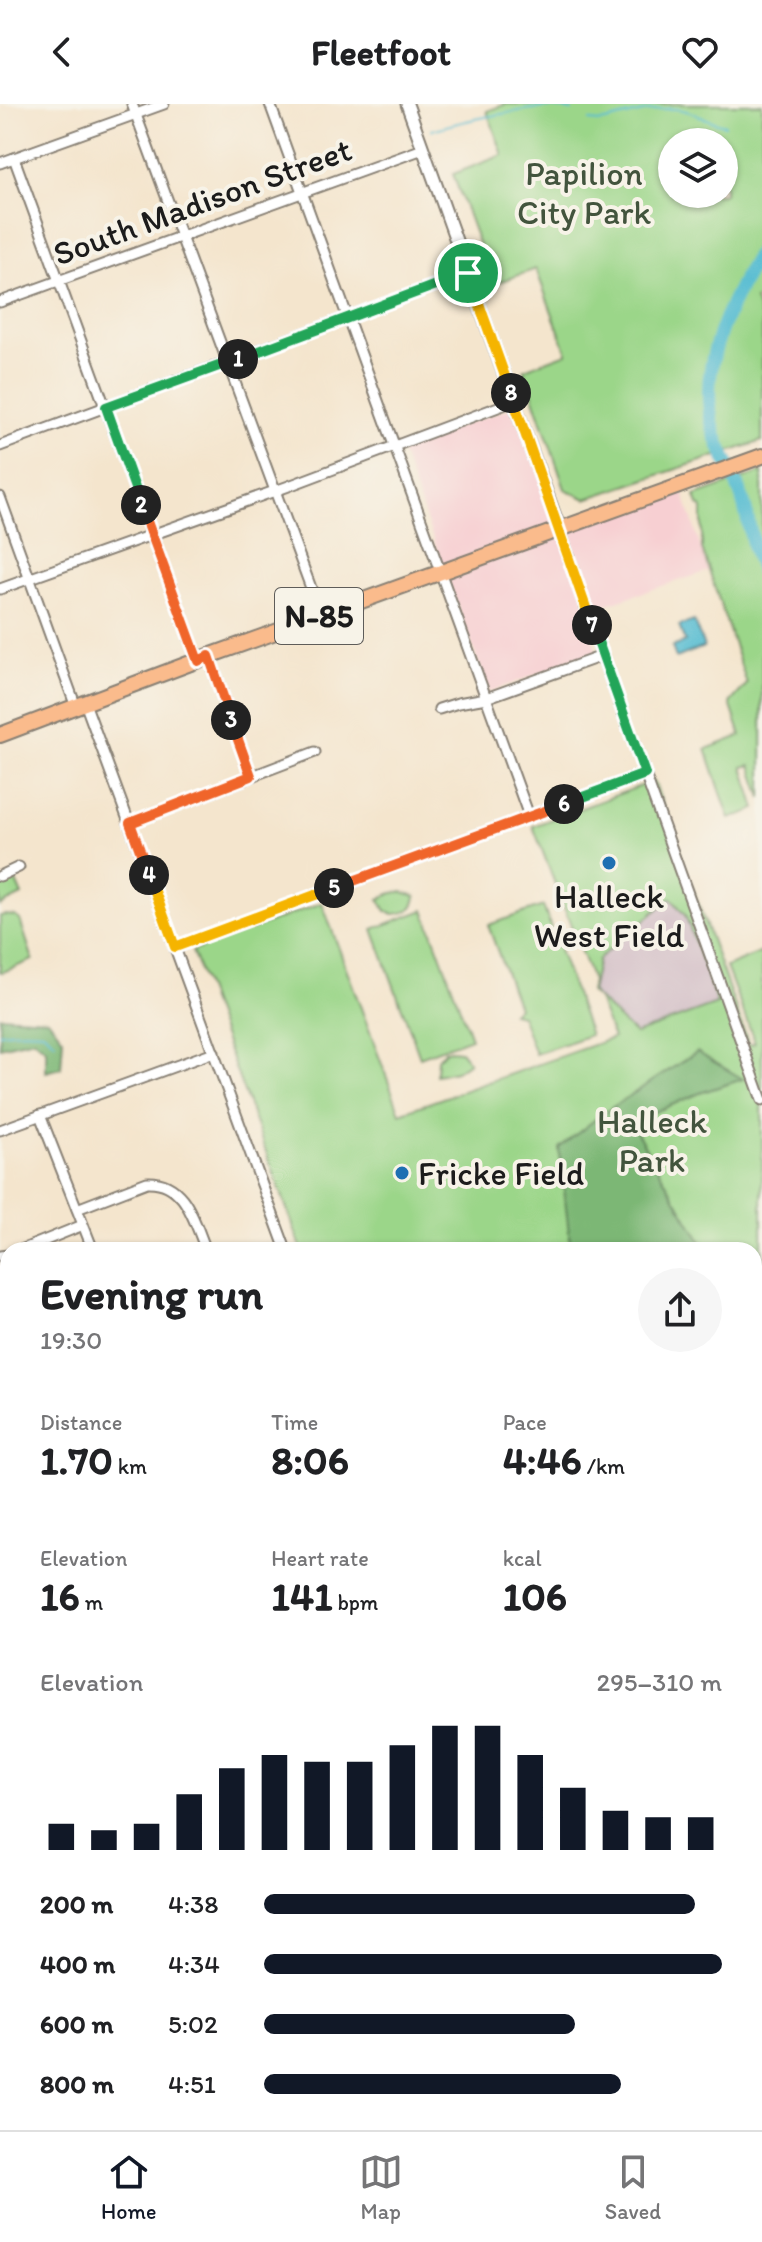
<!DOCTYPE html>
<meta charset="utf-8">
<style>
:root{--surface:#fff;--page:#f6f6f6;--text:#202124;--muted:#757577;--line:#e0e0e0;--accent:#111827}
body{margin:0;font-family:Itim,sans-serif;background:var(--page);color:var(--text);height:100vh;display:flex;flex-direction:column;font-size:30px;white-space:nowrap}
*{box-sizing:border-box;margin:0}
p{font-size:26px;color:var(--muted)}
.icon{flex:none;width:44px;height:44px;fill:none;stroke:currentColor;stroke-width:2;stroke-linecap:round;stroke-linejoin:round}
.map{position:relative;flex:1;overflow:hidden}
.details{position:absolute;left:0px;top:1138px;width:762px;height:888px;display:flex;flex-direction:column;background:var(--surface);border-radius:24px 24px 0 0;box-shadow:0 2px 6px #0004}
.details>*{flex:none}
.tools{position:absolute;left:658px;top:24px;display:grid;gap:16px}
.tools a{display:grid;place-items:center;width:80px;height:80px;border-radius:50%;background:var(--surface);box-shadow:0 2px 6px #0004;font-size:40px}
.pin{position:absolute;display:grid;place-items:center;width:68px;height:68px;color:#fff;margin:-34px;border:4px solid #fff;border-radius:50%;box-shadow:0 2px 8px #0007}
.km{position:absolute;width:40px;height:40px;margin:-20px;border-radius:50%;background:#222;color:#fff;font-size:22px;line-height:40px;text-align:center}
.round{display:grid;place-items:center;flex:none;width:84px;height:84px;border-radius:42px;background:var(--page)}
.headline{display:flex;align-items:center;justify-content:space-between;height:136px;padding:0 40px}
h1{font-size:44px;font-weight:800;line-height:60px}
.stats{display:grid;grid-template-columns:repeat(3,1fr);gap:12px;height:136px;padding:8px 40px}
.stats div{display:grid;align-content:center}
.stats b{font-size:40px;font-weight:800}
.stats small{font-size:22px;font-weight:400}
.stats p{font-size:22px}
.chart{height:224px;padding:16px 40px}
.chart p{display:flex;justify-content:space-between}
.chart svg{width:100%;height:144px;margin-top:8px;stroke:var(--accent);stroke-width:6}
ul{padding:0 40px;list-style:none;font-size:26px}
li{display:grid;grid-template-columns:128px 96px 1fr;align-items:center;height:60px}
li i{height:20px;border-radius:10px;background:var(--accent)}
header{display:flex;justify-content:space-between;align-items:center;height:104px;padding:0 40px;background:var(--surface);font-size:36px;font-weight:800}
.tabs{display:flex;justify-content:space-around;align-items:center;height:112px;border-top:2px solid var(--line);background:var(--surface);font-size:22px;color:var(--muted)}
.tabs a{display:grid;justify-items:center;gap:4px}
.tabs .on{color:var(--accent)}
.map>svg:first-child{display:block}
.built{fill:#f7cfd2}
.industrial{fill:#d2bdc6}
.green{fill:#9bd689;stroke:#5c7952;stroke-width:2;fill-rule:evenodd}
.forest{fill:#7cb775;stroke:#4c6a48;stroke-width:2}
.water{fill:#54bcd1;stroke:#386c76;stroke-width:2}
.lines{fill:none;stroke-linecap:round;stroke-linejoin:round}
.stream{stroke:#54bcd1;stroke-width:2}
.river{stroke:#54bcd1;stroke-width:14}
.minor-casing{stroke:#888074;stroke-width:13}
.tertiary-casing{stroke:#888074;stroke-width:15}
.primary-casing{stroke:#888074;stroke-width:18}
.minor{stroke:#fff;stroke-width:9}
.tertiary{stroke:#fff;stroke-width:11}
.primary{stroke:#fabb8c;stroke-width:14}
.split-1-casing{stroke:#fff;stroke-width:16}
.split-2-casing{stroke:#fff;stroke-width:16}
.split-3-casing{stroke:#fff;stroke-width:16}
.split-4-casing{stroke:#fff;stroke-width:16}
.split-5-casing{stroke:#fff;stroke-width:16}
.split-6-casing{stroke:#fff;stroke-width:16}
.split-7-casing{stroke:#fff;stroke-width:16}
.split-8-casing{stroke:#fff;stroke-width:16}
.split-9-casing{stroke:#fff;stroke-width:16}
.split-1{stroke:#22a559;stroke-width:10}
.split-2{stroke:#22a559;stroke-width:10}
.split-3{stroke:#f0652b;stroke-width:10}
.split-4{stroke:#f0652b;stroke-width:10}
.split-5{stroke:#f5b400;stroke-width:10}
.split-6{stroke:#f0652b;stroke-width:10}
.split-7{stroke:#22a559;stroke-width:10}
.split-8{stroke:#f5b400;stroke-width:10}
.split-9{stroke:#f5b400;stroke-width:10}
.poi-dot{fill:#1f6fb2;stroke:#f7f3e8;stroke-width:3}
.labels{text-anchor:middle;stroke-width:8;stroke-linejoin:round;paint-order:stroke}
.shield{fill:#f7f3e8;stroke:#5e5c59;stroke-width:2}
.shield-label{font-size:32px;font-weight:bold;fill:#1c1c1c}
.park-label{font-size:34px;fill:#42543d;stroke:#f7f3e8}
.street-label{font-size:34px;fill:#1c1c1c;stroke:#f7f3e8}
.poi-label{font-size:34px;fill:#1c1c1c;stroke:#f7f3e8}
</style>
<header><svg class="icon" aria-label="back" viewBox="0 0 24 24"><path d="M15 5l-7 7 7 7"/></svg>Fleetfoot<svg class="icon" aria-label="heart" viewBox="0 0 24 24"><path d="M12 20l-8-8c-3-5 5-10 8-4 3-6 11-1 8 4z"/></svg></header>
<div class="map">
<svg width="762" height="2026" viewBox="0 0 762 2026">
<rect width="100%" height="100%" fill="#f7f3e8"/>
<filter id="ink" filterUnits="userSpaceOnUse"><feTurbulence type="fractalNoise" baseFrequency=".0125" numOctaves="2"/><feDisplacementMap in="SourceGraphic" scale="16" xChannelSelector="R" yChannelSelector="G"/><feConvolveMatrix kernelMatrix="1 2 1 2 8 2 1 2 1" color-interpolation-filters="sRGB"/></filter>
<filter id="wash" filterUnits="userSpaceOnUse"><feTurbulence type="fractalNoise" baseFrequency=".006" numOctaves="4" result="noise"/><feDisplacementMap in="SourceGraphic" scale="32" xChannelSelector="R" yChannelSelector="G"/><feGaussianBlur stdDeviation="1.8" result="paint"/><feColorMatrix in="noise" values="0 0 0 0 0 0 0 0 0 0 0 0 0 0 0 0 0 1.4 0 .05"/><feComposite in="paint" operator="in"/></filter>
<g filter="url(#wash)">
<rect width="100%" height="100%" fill="#f4e5cd"/>
<path class="built" d="M519 301 565 427 682 384 708 467 583 508 597 548 489 588 400 344Z"/>
<path class="industrial" d="M671 794 685 811 717 900 635 930 591 888 598 855Z"/>
<g class="green">
<path d="M506 0H762V193L755 196 762 217V337L586 395 565 385 524 265 567 249 536 165 493 180 453 70 503 51 487 7ZM724 38V90H672V38Z"/>
<path d="M762 368V694L751 661 743 663 756 705 730 715 706 645 741 632 730 599 747 580 702 445V404L698 401 695 392Z"/>
<path d="M654 677 749 941 755 939 726 863 762 848V2026H469L467 2018H754V1146H302L192 847 322 799 400 1009 613 934 598 896 590 888 592 877 533 722ZM671 794 685 811 717 900 635 930 591 888 598 855Z"/>
<path d="M14 773 22 791 0 802V779Z"/>
<path d="M403 788 416 792C415 806 404 810 392 810L386 807 379 795 392 789Z"/>
<path d="M543 802 590 931 535 950 521 911 512 909 518 903 488 821Z"/>
<path d="M424 806 471 934 420 953 373 825Z"/>
<path d="M5 811 15 812 20 816 33 856 3 868H0V812Z"/>
<path d="M450 946 460 947 469 958 456 967 436 971 437 955 445 947Z"/>
</g>
<g class="forest">
<path d="M0 912 48 915 63 934 61 964 46 968V945L34 935 0 943Z"/>
<path d="M697 948 743 975 700 989 650 1010 637 1029 706 1146H571L559 1044 602 1010Z"/>
</g>
<g class="water">
<path d="M694 517 704 543 676 554 672 543 685 538 679 522Z"/>
<path d="M762 1497V1568L754 1574V1500Z"/>
</g>
<g class="lines">
<g class="stream">
<path d="M589 17 600 18C622 14 654 3 676 5 693 6 708 18 725 21"/>
<path d="M432 26C455 19 478 14 502 10 526 6 548 0 572 7"/>
<path d="M0 929C14 927 29 927 43 928L55 938"/>
<path d="M754 1734 762 1742"/>
<path d="M712 2026 716 2018"/>
</g>
<path class="river" d="M762 143C731 197 697 259 713 323 719 345 731 364 739 385 750 412 750 442 762 468"/>
</g>
</g>
<g filter="url(#ink)">
<g class="lines">
<g class="minor-casing">
<g id="minor">
<path d="M132 0 321 511"/>
<path d="M270 0 529 712"/>
<path d="M14 54 198 557"/>
<path d="M0 59 164 0"/>
<path d="M0 198 423 45"/>
<path d="M0 342 468 169"/>
<path d="M0 393 76 603"/>
<path d="M560 426 586 506 762 996"/>
<path d="M0 485 286 383 514 297"/>
<path d="M209 552 251 672"/>
<path d="M85 599 286 1146"/>
<path d="M439 605 458 599 486 594 602 552"/>
<path d="M130 719 315 648"/>
<path d="M0 772 19 763"/>
<path d="M175 843 645 670"/>
<path d="M40 1011 93 1146"/>
<path d="M0 1026 214 948"/>
<path d="M77 1105 147 1078C185 1076 194 1117 206 1146"/>
<path d="M21 1146 83 1121"/>
<path d="M0 1152 8 1151"/>
<path d="M0 1254H8"/>
<path d="M0 1357 8 1356"/>
<path d="M0 1466 8 1465"/>
<path d="M0 1607 8 1628"/>
<path d="M0 1688 8 1685"/>
<path d="M0 1944 8 1966"/>
<path d="M754 2013 762 2017"/>
<path d="M150 2018 153 2026"/>
<path d="M263 2018 266 2026"/>
<path d="M383 2018 385 2026"/>
<path d="M23 2026 46 2018"/>
</g>
</g>
<g class="tertiary-casing">
<path id="tertiary" d="M407 0 560 426"/>
</g>
<g class="primary-casing">
<path id="primary" d="M0 631 209 552 762 352"/>
</g>
<use href="#minor" class="minor"/>
<use href="#tertiary" class="tertiary"/>
<use href="#primary" class="primary"/>
</g>
</g>
<g class="lines" filter="url(#ink)">
<g class="split-1-casing">
<path id="split-1" d="M238 255 468 169"/>
</g>
<g class="split-2-casing">
<path id="split-2" d="M141 401 106 303 238 255"/>
</g>
<g class="split-3-casing">
<path id="split-3" d="M141 401 198 557 209 552 231 616"/>
</g>
<g class="split-4-casing">
<path id="split-4" d="M149 771 130 719 251 672 231 616"/>
</g>
<g class="split-5-casing">
<path id="split-5" d="M149 771 175 843 334 784"/>
</g>
<g class="split-6-casing">
<path id="split-6" d="M334 784 564 700"/>
</g>
<g class="split-7-casing">
<path id="split-7" d="M564 700 645 670 592 521"/>
</g>
<g class="split-8-casing">
<path id="split-8" d="M511 289 592 521"/>
</g>
<g class="split-9-casing">
<path id="split-9" d="M468 169 511 289"/>
</g>
<use href="#split-1" class="split-1"/>
<use href="#split-2" class="split-2"/>
<use href="#split-3" class="split-3"/>
<use href="#split-4" class="split-4"/>
<use href="#split-5" class="split-5"/>
<use href="#split-6" class="split-6"/>
<use href="#split-7" class="split-7"/>
<use href="#split-8" class="split-8"/>
<use href="#split-9" class="split-9"/>
</g>
<g class="poi-dot">
<circle cx="609" cy="759" r="8"/>
<circle cx="402" cy="1069" r="8"/>
</g>
<g class="labels">
<rect class="shield" x="275" y="484" width="88" height="56" rx="6"/>
<g class="shield-label">
<text x="319" y="523">N-85</text>
</g>
<g class="park-label">
<text x="584" y="81">Papilion<tspan x="584" dy="39">City Park</tspan></text>
<text x="652" y="1029">Halleck<tspan x="652" dy="39">Park</tspan></text>
</g>
<g class="street-label">
<text transform="translate(202 97) rotate(-20)" y="12">South Madison Street</text>
</g>
<g class="poi-label">
<text x="609" y="804">Halleck<tspan x="609" dy="39">West Field</tspan></text>
<text x="418" y="1081" text-anchor="start">Fricke Field</text>
</g>
</g>
</svg>
<div class="tools">
<a><svg class="icon" aria-label="layers" viewBox="0 0 24 24"><path d="M12 4l9 5-9 5-9-5zM3 14l9 5 9-5"/></svg></a>
</div>
<div class="pin" style="left:468px;top:169px;background:#1e9e55"><svg class="icon" aria-label="arrive" viewBox="0 0 24 24"><path d="M6 21V4h12l-3 4 3 4H6"/></svg></div>
<b class="km" style="left:238px;top:255px">1</b>
<b class="km" style="left:141px;top:401px">2</b>
<b class="km" style="left:231px;top:616px">3</b>
<b class="km" style="left:149px;top:771px">4</b>
<b class="km" style="left:334px;top:784px">5</b>
<b class="km" style="left:564px;top:700px">6</b>
<b class="km" style="left:592px;top:521px">7</b>
<b class="km" style="left:511px;top:289px">8</b>
<section class="details">
<div class="headline"><div><h1>Evening run</h1><p>19:30</p></div><a class="round"><svg class="icon" aria-label="share" viewBox="0 0 24 24"><path d="M12 15V3M7 8l5-5 5 5M5 13v7h14v-7"/></svg></a></div>
<div class="stats">
<div><p>Distance</p><b>1.70<small> km</small></b></div>
<div><p>Time</p><b>8:06</b></div>
<div><p>Pace</p><b>4:46<small> /km</small></b></div>
</div>
<div class="stats">
<div><p>Elevation</p><b>16<small> m</small></b></div>
<div><p>Heart rate</p><b>141<small> bpm</small></b></div>
<div><p>kcal</p><b>106</b></div>
</div>
<div class="chart"><p><span>Elevation</span>295–310 m</p>
<svg viewBox="0 0 160 44" preserveAspectRatio="none"><path d="M5 44V36M15 44V38M25 44V36M35 44V27M45 44V19M55 44V15M65 44V17M75 44V17M85 44V12M95 44V6M105 44V6M115 44V15M125 44V25M135 44V32M145 44V34M155 44V34"/></svg>
</div>
<ul>
<li><b>200 m</b>4:38<i style="width:94%"></i></li>
<li><b>400 m</b>4:34<i style="width:100%"></i></li>
<li><b>600 m</b>5:02<i style="width:68%"></i></li>
<li><b>800 m</b>4:51<i style="width:78%"></i></li>
</ul>
</section>
</div>
<nav class="tabs">
<a class="on"><svg class="icon" aria-label="home" viewBox="0 0 24 24"><path d="M3 11l9-7 9 7M6 9v11h12V9"/></svg>Home</a>
<a><svg class="icon" aria-label="map" viewBox="0 0 24 24"><path d="M3 6l6-2 6 2 6-2v14l-6 2-6-2-6 2zM9 4v14M15 6v14"/></svg>Map</a>
<a><svg class="icon" aria-label="saved" viewBox="0 0 24 24"><path d="M7 4h10v16l-5-4-5 4z"/></svg>Saved</a>
</nav>
